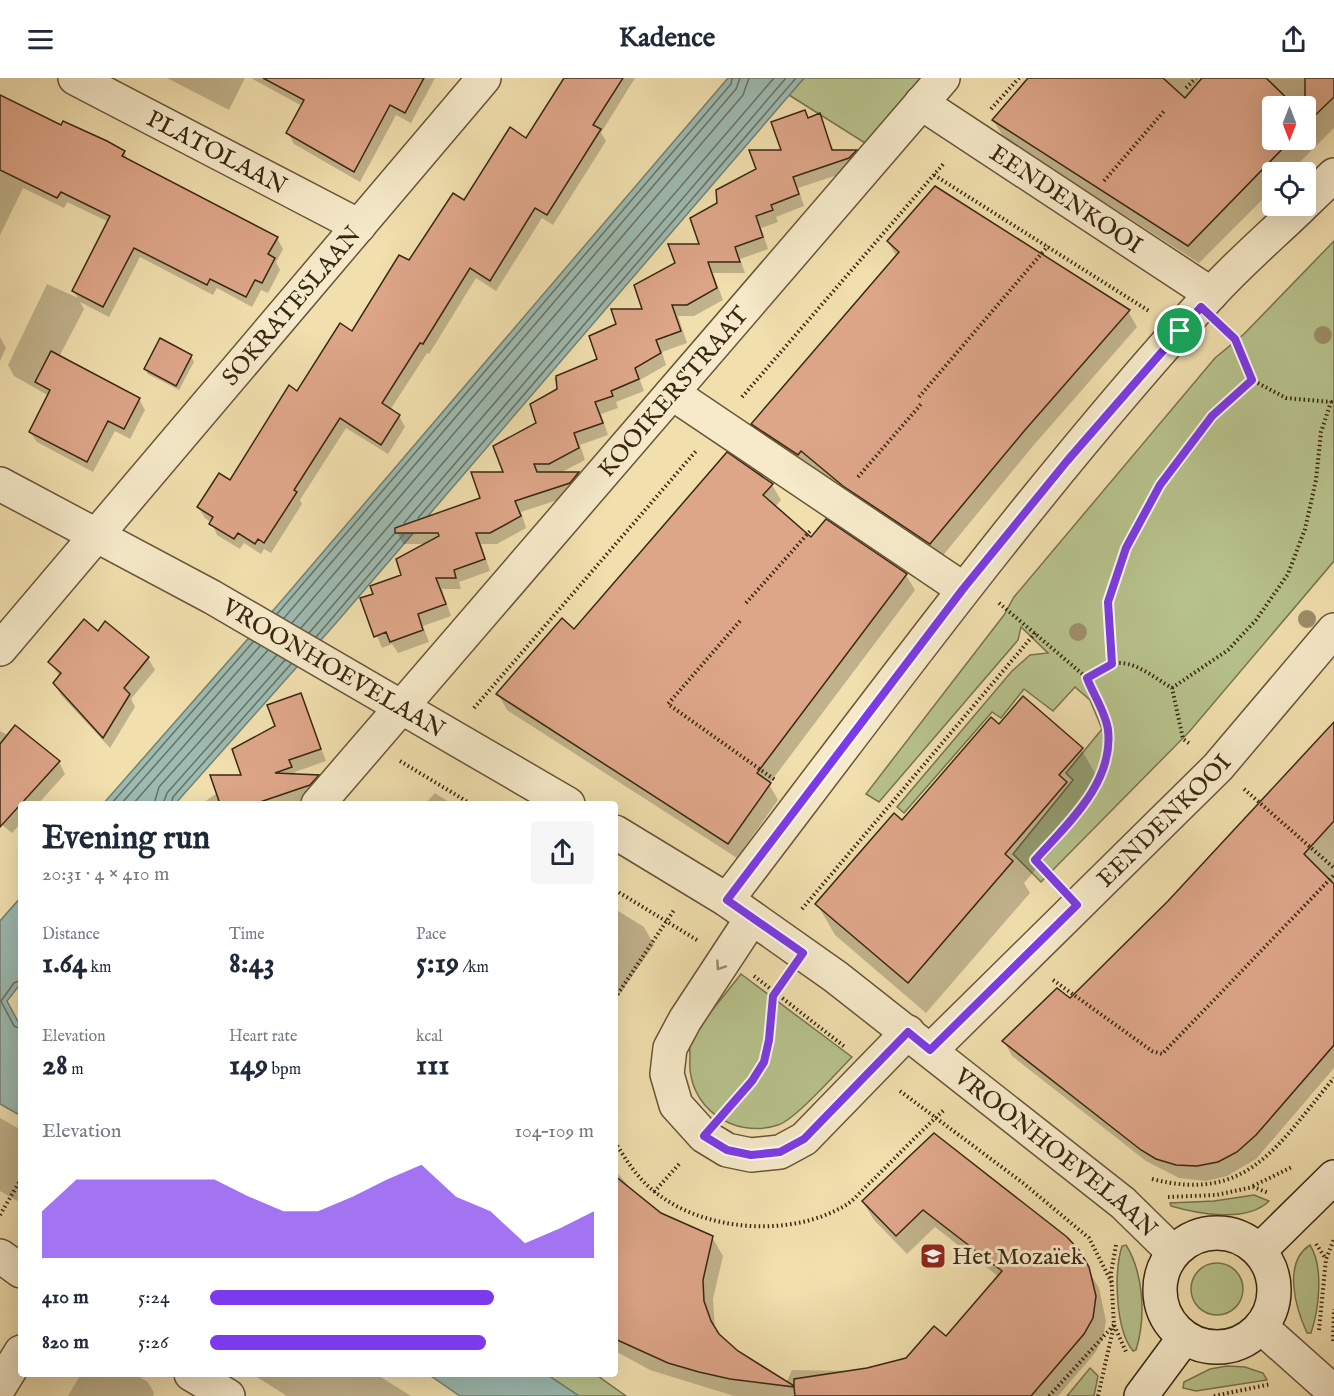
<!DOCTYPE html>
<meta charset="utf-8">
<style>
:root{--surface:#fff;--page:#f6f6f7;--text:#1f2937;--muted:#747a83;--accent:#7c3aed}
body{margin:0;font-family:"IM FELL English",serif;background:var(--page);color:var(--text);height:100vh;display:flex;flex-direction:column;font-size:22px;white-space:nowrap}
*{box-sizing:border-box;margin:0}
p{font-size:20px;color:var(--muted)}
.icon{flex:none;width:33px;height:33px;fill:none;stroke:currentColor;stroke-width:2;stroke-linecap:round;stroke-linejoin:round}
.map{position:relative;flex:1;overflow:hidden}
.drawer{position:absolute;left:18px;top:723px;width:600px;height:576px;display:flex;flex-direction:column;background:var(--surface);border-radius:6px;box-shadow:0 6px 24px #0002}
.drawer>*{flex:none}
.needle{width:39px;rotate:180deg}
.buttons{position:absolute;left:1262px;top:18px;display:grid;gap:12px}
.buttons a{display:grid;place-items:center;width:54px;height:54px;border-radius:6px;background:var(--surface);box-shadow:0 6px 24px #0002;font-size:30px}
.pin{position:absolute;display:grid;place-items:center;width:51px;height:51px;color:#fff;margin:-26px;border:3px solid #fff;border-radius:50%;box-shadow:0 2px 6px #0007}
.round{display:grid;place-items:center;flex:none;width:63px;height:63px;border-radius:6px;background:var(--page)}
.summary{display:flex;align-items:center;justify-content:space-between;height:102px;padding:0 24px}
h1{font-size:33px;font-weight:700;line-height:45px}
.figures{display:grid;grid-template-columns:repeat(3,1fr);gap:9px;height:102px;padding:6px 24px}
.figures div{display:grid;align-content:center}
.figures b{font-size:30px;font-weight:700}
.figures small{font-size:16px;font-weight:400}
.figures p{font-size:16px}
.chart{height:168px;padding:12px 24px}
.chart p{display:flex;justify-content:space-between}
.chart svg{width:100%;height:108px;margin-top:6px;fill:var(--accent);opacity:.7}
ul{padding:0 24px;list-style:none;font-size:20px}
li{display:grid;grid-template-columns:96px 72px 1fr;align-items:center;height:45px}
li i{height:15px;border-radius:8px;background:var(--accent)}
header{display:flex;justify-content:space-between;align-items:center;height:78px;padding:0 24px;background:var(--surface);font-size:27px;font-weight:700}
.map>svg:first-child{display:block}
.green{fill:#b7c28c;stroke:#78744e;stroke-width:1.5}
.water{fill:#9cbbb2;stroke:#758072;stroke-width:1.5}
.shadow{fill:#0003;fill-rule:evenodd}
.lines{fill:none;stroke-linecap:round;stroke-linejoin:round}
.shore{stroke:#6b7162;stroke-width:1.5}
.building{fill:#dea689;stroke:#3a2711;stroke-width:1.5}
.street-casing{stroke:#685538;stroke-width:36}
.secondary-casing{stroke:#3a2711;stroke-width:36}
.path{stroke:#3a2711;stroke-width:4;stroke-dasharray:1.5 3;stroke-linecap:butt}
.street{stroke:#f6eaca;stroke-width:33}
.secondary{stroke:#f6eaca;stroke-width:33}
.tree{fill:#9d8f69}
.oneway{stroke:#98886e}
.route-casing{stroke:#fff;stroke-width:12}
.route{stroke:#7c3aed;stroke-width:8}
.labels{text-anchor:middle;stroke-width:6;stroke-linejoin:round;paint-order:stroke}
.street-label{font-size:24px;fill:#3a2711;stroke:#f6eaca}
.poi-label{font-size:24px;fill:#3a2711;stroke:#f6eaca;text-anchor:start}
</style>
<header><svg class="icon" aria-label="menu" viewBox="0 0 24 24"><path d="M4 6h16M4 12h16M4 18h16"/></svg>Kadence<svg class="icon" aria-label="share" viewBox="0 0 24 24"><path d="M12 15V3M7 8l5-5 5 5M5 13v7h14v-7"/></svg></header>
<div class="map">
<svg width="1334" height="1318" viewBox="0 0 1334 1318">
<rect width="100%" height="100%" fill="#f1dfae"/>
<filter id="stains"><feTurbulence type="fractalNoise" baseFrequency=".00333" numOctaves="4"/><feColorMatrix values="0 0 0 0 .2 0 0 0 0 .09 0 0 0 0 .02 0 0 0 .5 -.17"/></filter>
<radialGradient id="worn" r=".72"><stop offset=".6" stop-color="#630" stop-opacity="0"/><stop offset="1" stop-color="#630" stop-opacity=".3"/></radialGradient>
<g class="green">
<path d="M804 0H922L865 65 789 17Z"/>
<path d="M1334 163V483L1189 654 1041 804 1013 776 1073 702 1066 695 1102 651 1090 622 1075 609 1053 633 1024 611 1001 640 992 634 904 735 897 729 1012 593 1030 577 1048 575 1021 549 1018 562 879 724 866 716 1004 537 1014 519 1215 280 1244 256Z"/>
<path d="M741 896 852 979C837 994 796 1041 778 1047 733 1062 686 1028 690 980 690 975 689 967 691 962 699 946 729 912 741 896Z"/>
<path d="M1254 1117 1269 1123C1247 1145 1198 1136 1171 1128L1170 1125 1214 1123Z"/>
<path d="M1126 1167C1144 1196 1146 1240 1136 1272L1133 1273C1115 1251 1114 1194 1122 1168Z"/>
<path d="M1310 1167C1324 1189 1319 1231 1311 1255H1307C1296 1231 1282 1185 1310 1167Z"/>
<circle cx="1217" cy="1211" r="26"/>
<path d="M1227 1288 1245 1289 1263 1295 1267 1302 1196 1313 1183 1310 1184 1304 1210 1291Z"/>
<path d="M1090 1290 1098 1298 1094 1318H1067Z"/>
<path d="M546 1296H595L626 1318H579Z"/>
</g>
<g class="water">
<path d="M728 0H804L336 545 175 726H103L283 521Z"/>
<path d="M21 819V905L7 923 21 949V1038L0 1026V843Z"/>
<path d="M428 1296H546L579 1318H460Z"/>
</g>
<g class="shadow">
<path d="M167 0H245L229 32Z"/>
<path d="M251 0H435L411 45 396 37 360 104 294 66 288 55 302 28Z"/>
<path d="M566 0H635L601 55 606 63 553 147 542 140 496 213 476 200 429 276 427 275 390 332 399 338 405 349 388 376 346 350 300 422 302 426 271 475 264 471 261 476 244 465 240 471 217 457 212 445 205 440 198 429 230 404 298 315 352 255 410 184 464 124 527 62Z"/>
<path d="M1030 0H1334V50L1290 94H1272V112L1199 185 1004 60 993 42ZM1272 28H1305V62H1272Z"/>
<path d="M0 19 61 49 124 74 128 82 277 160 283 171 276 184 280 192 268 215 261 212 252 229 217 210 213 217 140 179 109 239 80 224 84 231 59 279 139 321 145 332 130 361 115 353 93 394 37 364 30 354 49 318 14 298 8 287 47 206 78 220 73 213 109 144 67 124 64 130 23 110 0 157Z"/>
<path d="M819 37 834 73H856L862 84 856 91 798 110 804 128 776 139 778 144 761 150 768 171 740 181 745 195H713L723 222 694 238H678L687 265 662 274 666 287 640 302 644 313 616 324 618 330 601 336 608 357 580 367 585 382 560 395H578L585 406 576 416 521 434 526 450 497 466H481L490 493 459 504 461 511H442L451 538 423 548 429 564 398 575 392 566 382 570 362 521 374 517 403 498 427 466H403L397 454 482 421 505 395 558 312 554 300 599 282 645 233 676 186 701 167 719 126 783 73 808 41Z"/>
<path d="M888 164 1128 233 1137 249 1033 368 940 481 854 423 811 387 807 392 762 361 753 346 897 179Z"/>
<path d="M0 259 6 270 0 283Z"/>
<path d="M191 278 194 284 179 312 148 296 145 291Z"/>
<path d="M772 407 781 422 775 429 811 461 906 497 915 512 769 706 778 722 737 780 507 632 498 616 574 553Z"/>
<path d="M106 546 148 580 155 592 131 621 135 629 110 670 61 617 54 605 60 599 50 584 98 555Z"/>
<path d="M301 617 326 683 295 694 296 698H318L324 709 316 718 294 726H201L243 698Z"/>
<path d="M1334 646V990L1256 1081 1227 1098 1206 1103 1179 1100 1146 1083 1012 978 1004 963 1070 922 1169 824Z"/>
<path d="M1000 648 1081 671 1099 702 1078 726 1084 736 1024 805 1030 815 926 935 835 857 817 826Z"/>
<path d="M0 653 59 684 65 696 38 726H21V745L12 755 0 745Z"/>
<path d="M435 715 452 726H425Z"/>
<path d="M615 831 644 849 654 867 615 923Z"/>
<path d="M0 1040 21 1052V1125L0 1113Z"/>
<path d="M934 1057 1087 1190 1099 1210 1106 1243 1103 1260 1095 1275 1058 1318H734L650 1292 615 1273V1092L636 1117 674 1144 712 1159 723 1178 713 1221 715 1251 719 1258 737 1274 786 1305 792 1292 855 1293 906 1281 946 1260 999 1199 935 1149 907 1176 874 1142 863 1124Z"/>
<path d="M81 1296H134L148 1304 154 1315 153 1318H68Z"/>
<path d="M252 1296H376L411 1318H287Z"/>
</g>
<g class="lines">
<g class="shore">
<path d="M418 440 796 0"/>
<path d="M404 445 786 0"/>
<path d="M277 536 731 6 732 0"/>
<path d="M284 540 736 11 740 0"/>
<path d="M292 545 743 17 749 0"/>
<path d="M301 550 774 0"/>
<path d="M309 555 394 456"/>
<path d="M316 559 404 456"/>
<path d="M111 726 253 564"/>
<path d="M121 726 260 568"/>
<path d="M133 726 268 572"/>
<path d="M154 726 159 709 277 577"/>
<path d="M163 726 167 715 285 582"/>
<path d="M171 726 173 719 291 586"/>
<path d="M21 902 14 905 1 923 14 948 21 951"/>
</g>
</g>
<g class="building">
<path d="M263 0H424L405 35 390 27 354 94 286 55 304 22Z"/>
<path d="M564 0H623L593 47 601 51 547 137 535 130 490 203 470 190 423 266 420 265 382 325 400 337 381 367 340 340 294 412 297 414 264 465 258 461 255 466 238 455 234 461 209 446 213 439 197 429 219 395 230 402 289 307 297 313 340 245 352 253 399 177 409 182 453 115 464 122 510 49 526 60Z"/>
<path d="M1028 0H1163L1185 20 1202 0H1266L1295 28H1272V62H1291L1188 168 992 42Z"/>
<path d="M1305 0H1334V19L1305 47Z"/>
<path d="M0 17 61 47 63 43 107 63 125 73 122 78 278 159 268 176 275 180 262 205 255 202 246 219 210 201 207 207 134 170 103 229 72 213 110 138 61 114 57 120 0 92Z"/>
<path d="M805 32 808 40 820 35 832 72H857L849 80 793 99 799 116 771 127 773 132 756 138 763 159 735 169 740 184H708L717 210 687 227H672L681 253 656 262 661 275 635 290 639 301 611 313 613 318 595 324 603 345 574 355 579 370 549 386H534L537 394H579L570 405 515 423 521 438 490 455H476L485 481 454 492 456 500H436L446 526 418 536 423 552 390 564 386 554 374 559 360 520 373 516 370 508 401 497 396 481 439 458 438 455H395V450L480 420 471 394H503L493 368 536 345 530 326 557 311 556 298 597 281 589 258 616 246 611 231H642L634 207 675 185 668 166H699L690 140 717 125 716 112 756 91 749 72H781L771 44Z"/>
<path d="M935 108 1130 232 1025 352 930 466 843 408 801 373 798 377 751 346 899 174 887 163Z"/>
<path d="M160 260 192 277 176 308 144 291Z"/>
<path d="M51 273 140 320 124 351 108 343 87 384 29 354 50 312 35 304Z"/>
<path d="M727 374 773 406 763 417 811 459 826 441 907 496 757 695 771 705 728 766 496 616 562 540 574 551Z"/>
<path d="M84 541 98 553 105 543 149 579 124 610 130 616 103 660 53 605 61 595 48 584Z"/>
<path d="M301 615 321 671 289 682 292 689 275 695 319 697 310 707 254 726H220L210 697H241L232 671 275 648 267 627Z"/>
<path d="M1023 618 1083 670 1059 697 1067 704 1005 776 1013 783 908 905 815 826 894 735 902 742 991 639 999 646Z"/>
<path d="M1334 644V743L1304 776 1334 806V967L1256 1057 1237 1074 1218 1084 1197 1088 1176 1087 1156 1081 1141 1072 1002 963 1057 910 1070 920 1168 823Z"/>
<path d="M15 647 60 683 0 749V666Z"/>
<path d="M934 1055 1067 1159 1079 1172 1089 1189 1096 1218 1093 1240 1084 1256 1031 1318H795L794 1309 730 1301 699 1294 668 1285 615 1261V1098L661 1135 713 1158 703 1202 704 1223 711 1243 719 1256 738 1273 794 1308V1301L867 1290 906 1280 934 1248 946 1258 1002 1193 923 1132 896 1158 862 1123Z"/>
</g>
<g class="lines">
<g class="street-casing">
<g id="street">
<path id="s1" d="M75 0 359 148"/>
<path id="s2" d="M921 25 1211 216"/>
<path d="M1305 125 1334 97"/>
<path d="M672 315 963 511"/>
<path id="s3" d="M0 406 212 519 568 726"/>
<path id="s4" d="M0 571 484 0"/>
<path id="s5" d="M318 726 943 0"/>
<path id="s6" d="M615 754 727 822 836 899 1123 1125 1173 1174"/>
<path d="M727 822C884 616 1037 407 1211 216 1239 185 1272 157 1302 128"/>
<path d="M752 840 685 942 670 970 667 996 676 1027 704 1058 727 1072 751 1077 780 1074 804 1061 908 954"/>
<path id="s7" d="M931 972 1218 689 1334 552"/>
<path d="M0 1178 21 1193"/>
<path d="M1261 1249 1334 1314"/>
<path d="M191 1296 228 1318"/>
<path d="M0 1308 21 1274"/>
</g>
</g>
<g class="secondary-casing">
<g id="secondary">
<circle cx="1217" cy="1212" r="57"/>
<path d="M1259 1173 1334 1099"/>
<path d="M1141 1318 1184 1260"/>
</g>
</g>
<g class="path">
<path d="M1186 10 1196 0"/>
<path d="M991 31 1019 0"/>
<path d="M934 97 1149 233"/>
<path d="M1104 103 1164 33"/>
<path d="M742 319 945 84"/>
<path d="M919 319 1048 168"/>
<path d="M858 399 922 325"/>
<path d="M746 525 811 452"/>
<path d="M999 525 1087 600 1108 651 1106 691 1078 735 1035 782 1054 803"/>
<path d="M740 543 668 626 775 702"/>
<path d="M1112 586 1108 524 1126 469 1159 407 1212 338 1252 302 1235 261 1225 251"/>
<path d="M1087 600C1094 596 1103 589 1112 586 1132 580 1156 601 1172 610L1183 661 1190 666"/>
<path d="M1172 610 1228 572 1256 542 1288 496 1305 451 1316 402 1321 354 1331 324 1286 320 1252 302"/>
<path d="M474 630 696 373"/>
<path d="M400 683 471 726"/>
<path d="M1244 711 1334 790"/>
<path d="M615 812 697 862"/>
<path d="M802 831 1036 554"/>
<path d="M754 898 845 969"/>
<path d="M1053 902 1152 973 1162 976 1334 797"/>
<path d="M615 920 674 832"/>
<path d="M900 1013 1023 1105 1089 1160 1112 1205"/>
<path d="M726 1031C739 1015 757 1001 764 982 775 956 765 929 782 905"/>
<path d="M615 1064C626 1082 638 1101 655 1114 705 1154 791 1160 846 1127 856 1121 864 1109 873 1102 897 1078 920 1054 945 1031"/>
<path d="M1152 1101C1249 1126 1278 1066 1334 1000"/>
<path d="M1253 1108 1292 1089"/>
<path d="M654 1114 681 1084"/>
<path d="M1168 1119 1216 1117 1253 1109 1269 1115"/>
<path d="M0 1137 21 1101"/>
<path d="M1316 1166 1326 1181"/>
<path d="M1116 1167 1111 1195 1114 1247 1127 1276"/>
<path d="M1319 1252 1326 1181 1334 1161"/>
<path d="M1333 1263 1334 1231"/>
<path d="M1049 1318 1114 1247"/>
<path d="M1098 1318 1114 1247"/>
<path d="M1214 1318 1271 1306"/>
</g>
<use href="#street" class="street"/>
<use href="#secondary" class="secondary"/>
</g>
<g class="tree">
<circle cx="1323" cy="257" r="9"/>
<circle cx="1307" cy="541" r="9"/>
<circle cx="1078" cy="554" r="9"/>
</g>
<defs><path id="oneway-chevron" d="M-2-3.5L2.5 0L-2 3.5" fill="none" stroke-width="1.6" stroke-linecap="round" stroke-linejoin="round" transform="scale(1.5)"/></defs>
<use class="oneway" href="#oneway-chevron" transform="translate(720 888) rotate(124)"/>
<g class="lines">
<g class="route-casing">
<path id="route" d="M1201 229 1235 261 1252 302 1212 338 1160 407 1126 470 1108 524 1112 586 1087 600C1093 616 1106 635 1108 652 1114 705 1067 746 1035 782L1077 827 930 972 908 954 804 1061 780 1074 751 1077 727 1072 704 1058 752 1003 764 984 769 962 773 918 803 875 727 822 963 511 1067 383Z"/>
</g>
<use href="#route" class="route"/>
</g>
<defs>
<g id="school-square" transform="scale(1.35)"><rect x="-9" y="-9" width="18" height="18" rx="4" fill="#8f2418" stroke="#f6eaca"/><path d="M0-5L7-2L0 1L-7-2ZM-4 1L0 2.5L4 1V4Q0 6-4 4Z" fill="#fff"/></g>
</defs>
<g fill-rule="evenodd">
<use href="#school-square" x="933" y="1178"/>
</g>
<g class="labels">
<g class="street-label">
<text dy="8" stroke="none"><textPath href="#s1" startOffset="160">PLATOLAAN</textPath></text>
<text dy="8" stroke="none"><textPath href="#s2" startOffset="174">EENDENKOOI</textPath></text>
<text dy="8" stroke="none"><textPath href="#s4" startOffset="450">SOKRATESLAAN</textPath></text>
<text dy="8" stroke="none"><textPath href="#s5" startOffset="544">KOOIKERSTRAAT</textPath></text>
<text dy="8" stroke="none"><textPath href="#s3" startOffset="381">VROONHOEVELAAN</textPath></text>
<text dy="8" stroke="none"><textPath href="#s7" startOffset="327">EENDENKOOI</textPath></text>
<text dy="8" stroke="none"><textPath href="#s6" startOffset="546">VROONHOEVELAAN</textPath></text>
</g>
<g class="poi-label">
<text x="952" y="1186">Het Mozaïek</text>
</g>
</g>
<rect width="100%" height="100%" filter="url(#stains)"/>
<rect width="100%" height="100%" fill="url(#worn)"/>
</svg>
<div class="buttons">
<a><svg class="needle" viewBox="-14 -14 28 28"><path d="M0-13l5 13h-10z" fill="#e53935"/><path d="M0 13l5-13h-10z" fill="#747a83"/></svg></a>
<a><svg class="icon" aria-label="locate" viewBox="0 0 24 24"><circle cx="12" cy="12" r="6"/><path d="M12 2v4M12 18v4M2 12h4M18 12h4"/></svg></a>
</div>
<div class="pin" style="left:1180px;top:253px;background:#1e9e55"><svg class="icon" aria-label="arrive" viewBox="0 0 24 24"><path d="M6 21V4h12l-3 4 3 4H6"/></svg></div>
<section class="drawer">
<div class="summary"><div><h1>Evening run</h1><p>20:31 · 4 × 410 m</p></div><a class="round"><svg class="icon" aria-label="share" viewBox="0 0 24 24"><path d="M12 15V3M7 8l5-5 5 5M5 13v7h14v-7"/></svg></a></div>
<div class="figures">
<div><p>Distance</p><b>1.64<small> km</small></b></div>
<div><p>Time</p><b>8:43</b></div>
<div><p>Pace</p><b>5:19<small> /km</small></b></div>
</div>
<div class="figures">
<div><p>Elevation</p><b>28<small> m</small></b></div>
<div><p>Heart rate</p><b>149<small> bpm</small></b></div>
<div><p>kcal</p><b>111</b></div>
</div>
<div class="chart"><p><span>Elevation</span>104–109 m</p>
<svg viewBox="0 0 160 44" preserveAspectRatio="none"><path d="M0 44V25L10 12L20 12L30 12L40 12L50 12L60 19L70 25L80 25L90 19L100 12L110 6L120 19L130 25L140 38L150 32L160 25V44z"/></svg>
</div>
<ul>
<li><b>410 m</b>5:24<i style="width:74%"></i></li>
<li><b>820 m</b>5:26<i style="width:72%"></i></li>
</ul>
</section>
</div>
